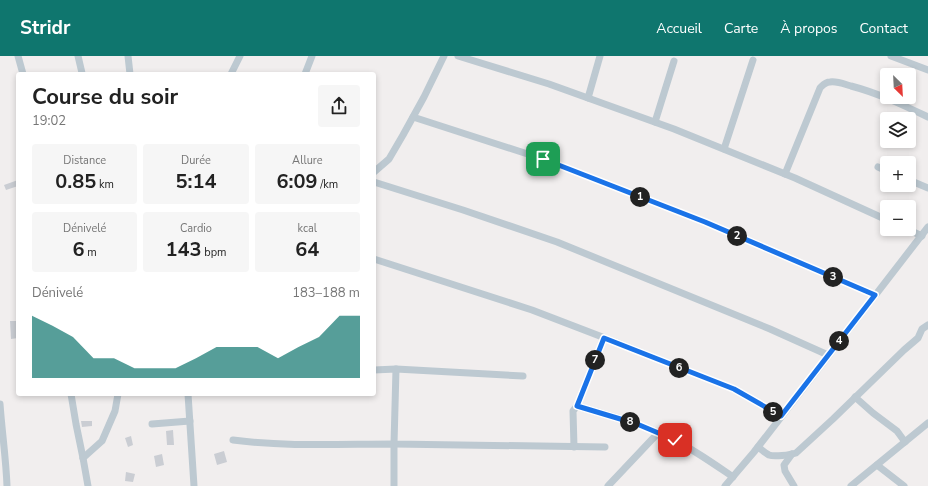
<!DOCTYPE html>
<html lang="fr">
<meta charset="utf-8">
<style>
:root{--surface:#fff;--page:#f6f6f6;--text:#222;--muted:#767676;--accent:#0f766e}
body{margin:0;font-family:"Nunito Sans",sans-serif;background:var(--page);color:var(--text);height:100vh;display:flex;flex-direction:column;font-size:15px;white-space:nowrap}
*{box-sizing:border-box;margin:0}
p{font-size:13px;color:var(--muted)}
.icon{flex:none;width:22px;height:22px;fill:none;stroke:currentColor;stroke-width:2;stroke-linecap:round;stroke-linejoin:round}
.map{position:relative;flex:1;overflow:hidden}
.drawer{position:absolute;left:16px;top:16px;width:360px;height:324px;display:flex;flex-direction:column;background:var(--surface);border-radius:4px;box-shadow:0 2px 6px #0003}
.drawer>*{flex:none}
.needle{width:26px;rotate:156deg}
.buttons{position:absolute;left:880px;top:12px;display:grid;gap:8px}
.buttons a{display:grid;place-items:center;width:36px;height:36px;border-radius:4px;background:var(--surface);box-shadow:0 2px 6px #0003;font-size:20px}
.pin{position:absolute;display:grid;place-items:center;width:34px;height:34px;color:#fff;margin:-17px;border-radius:8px;box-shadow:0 2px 6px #0006}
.km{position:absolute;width:20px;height:20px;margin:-10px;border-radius:50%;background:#222;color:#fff;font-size:11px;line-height:20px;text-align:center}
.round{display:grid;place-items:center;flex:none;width:42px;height:42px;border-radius:4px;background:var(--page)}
.headline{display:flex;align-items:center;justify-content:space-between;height:68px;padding:0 16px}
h1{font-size:22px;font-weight:700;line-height:30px}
.metrics{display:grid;grid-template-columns:repeat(3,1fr);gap:6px;height:68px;padding:4px 16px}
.metrics div{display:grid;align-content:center;border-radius:4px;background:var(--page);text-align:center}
.metrics b{font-size:20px;font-weight:700}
.metrics small{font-size:11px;font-weight:400}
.metrics p{font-size:11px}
.chart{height:112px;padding:8px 16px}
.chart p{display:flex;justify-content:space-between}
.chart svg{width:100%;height:72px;margin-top:4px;fill:var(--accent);opacity:.7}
header{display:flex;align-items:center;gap:24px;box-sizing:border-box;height:56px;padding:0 20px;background:var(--accent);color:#fff}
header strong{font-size:19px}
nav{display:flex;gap:22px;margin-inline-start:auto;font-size:14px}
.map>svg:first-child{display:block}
.building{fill:#cacdd3}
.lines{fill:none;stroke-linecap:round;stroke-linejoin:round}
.street{stroke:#bdc9d1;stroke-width:7}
.route-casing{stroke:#fff;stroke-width:8}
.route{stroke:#1a73e8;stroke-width:5}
</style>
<header>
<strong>Stridr</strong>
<nav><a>Accueil</a><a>Carte</a><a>À propos</a><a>Contact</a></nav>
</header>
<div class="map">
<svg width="928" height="430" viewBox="0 0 928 430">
<rect width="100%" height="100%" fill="#f1eeee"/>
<g class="building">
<path d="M18 124V130L6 134 4 129Z"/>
<path d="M10 265H18V282L11 283Z"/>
<path d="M81 365H92V370L82 371Z"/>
<path d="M173 374 174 389H167L166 375Z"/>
<path d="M131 380 133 389 128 391 125 382Z"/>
<path d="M224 395 227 406 217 409 214 398Z"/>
<path d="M162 398 164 409 156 411 154 400Z"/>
<path d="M126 416 135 418 133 426 125 425Z"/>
</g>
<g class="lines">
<g class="street">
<path d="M18 0 23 18"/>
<path d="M78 0 82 17"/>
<path d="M128 0 130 18"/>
<path d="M458 0 549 28 674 73 795 122 887 164"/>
<path d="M891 0 928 14"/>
<path d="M231 18 240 0"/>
<path d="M305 18 312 0"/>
<path d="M588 42 600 0"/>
<path d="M413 61 543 103 705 166 875 239"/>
<path d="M655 66 674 5"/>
<path d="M724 93 753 4"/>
<path d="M878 111 887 115"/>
<path d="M374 116 389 103 403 79 424 41 444 0"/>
<path d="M785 118 820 32C823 29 825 26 830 26 837 25 844 28 851 30 878 37 903 49 928 61"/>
<path d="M909 124 928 132"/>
<path d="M374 126 463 154 557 186 770 273 828 299"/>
<path d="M907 173 922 180"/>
<path d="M374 203 532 254 618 287 734 333 781 360"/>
<path d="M396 313 394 388 605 391"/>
<path d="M374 314 396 313 523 320"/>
<path d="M71 338 76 368 83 402 88 430"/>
<path d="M188 338 194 430"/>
<path d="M855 341 873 357 897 375 905 386"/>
<path d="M0 348C2 376 6 403 7 430"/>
<path d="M577 350C610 360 645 368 676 385 696 395 714 408 733 421"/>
<path d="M152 368 190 365"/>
<path d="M233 384C286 391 341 388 394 388V430"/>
<path d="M574 391 573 355 577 350 604 282"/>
<path d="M758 391C761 393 765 397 769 399 774 401 790 399 796 397L833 363 904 294 918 282 922 273 928 269"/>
<path d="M792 398 784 409 785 415 794 430"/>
<path d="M83 402 102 385 115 355 118 338"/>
<path d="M877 409 904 430"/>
<path d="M608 430 658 377"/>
<path d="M725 430 754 396 928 171"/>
<path d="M851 430 928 367"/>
</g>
</g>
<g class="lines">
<g class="route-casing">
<path id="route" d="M543 103 705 166 875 239 781 360 734 333 604 282 577 350 637 368 675 384"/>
</g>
<use href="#route" class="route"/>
</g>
</svg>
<div class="buttons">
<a><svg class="needle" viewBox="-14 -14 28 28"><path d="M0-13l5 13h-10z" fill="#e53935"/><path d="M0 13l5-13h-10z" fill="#767676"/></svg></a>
<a><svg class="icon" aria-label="layers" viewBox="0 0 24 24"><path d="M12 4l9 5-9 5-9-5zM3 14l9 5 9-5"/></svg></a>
<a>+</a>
<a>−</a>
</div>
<div class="pin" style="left:543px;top:103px;background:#1e9e55"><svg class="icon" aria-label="arrive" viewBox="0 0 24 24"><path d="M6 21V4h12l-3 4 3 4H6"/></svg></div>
<div class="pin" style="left:675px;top:384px;background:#d93025"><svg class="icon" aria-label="check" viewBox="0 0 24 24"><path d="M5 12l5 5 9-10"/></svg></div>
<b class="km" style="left:640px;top:141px">1</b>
<b class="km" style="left:737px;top:180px">2</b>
<b class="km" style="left:833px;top:221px">3</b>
<b class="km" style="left:839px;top:285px">4</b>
<b class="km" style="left:773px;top:356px">5</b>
<b class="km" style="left:679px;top:312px">6</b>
<b class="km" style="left:595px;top:304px">7</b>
<b class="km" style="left:630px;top:366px">8</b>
<section class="drawer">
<div class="headline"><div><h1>Course du soir</h1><p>19:02</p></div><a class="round"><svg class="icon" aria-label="share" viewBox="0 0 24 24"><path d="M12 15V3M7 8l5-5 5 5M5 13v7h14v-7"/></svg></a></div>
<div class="metrics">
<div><p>Distance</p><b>0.85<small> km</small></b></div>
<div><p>Durée</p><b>5:14</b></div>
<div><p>Allure</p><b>6:09<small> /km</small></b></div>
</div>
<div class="metrics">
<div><p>Dénivelé</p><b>6<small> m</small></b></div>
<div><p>Cardio</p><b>143<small> bpm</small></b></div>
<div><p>kcal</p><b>64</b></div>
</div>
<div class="chart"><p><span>Dénivelé</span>183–188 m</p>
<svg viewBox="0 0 160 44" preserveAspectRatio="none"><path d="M0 44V6L10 12L20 19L30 32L40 32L50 38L60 38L70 38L80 32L90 25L100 25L110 25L120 32L130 25L140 19L150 6L160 6V44z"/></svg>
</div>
</section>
</div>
